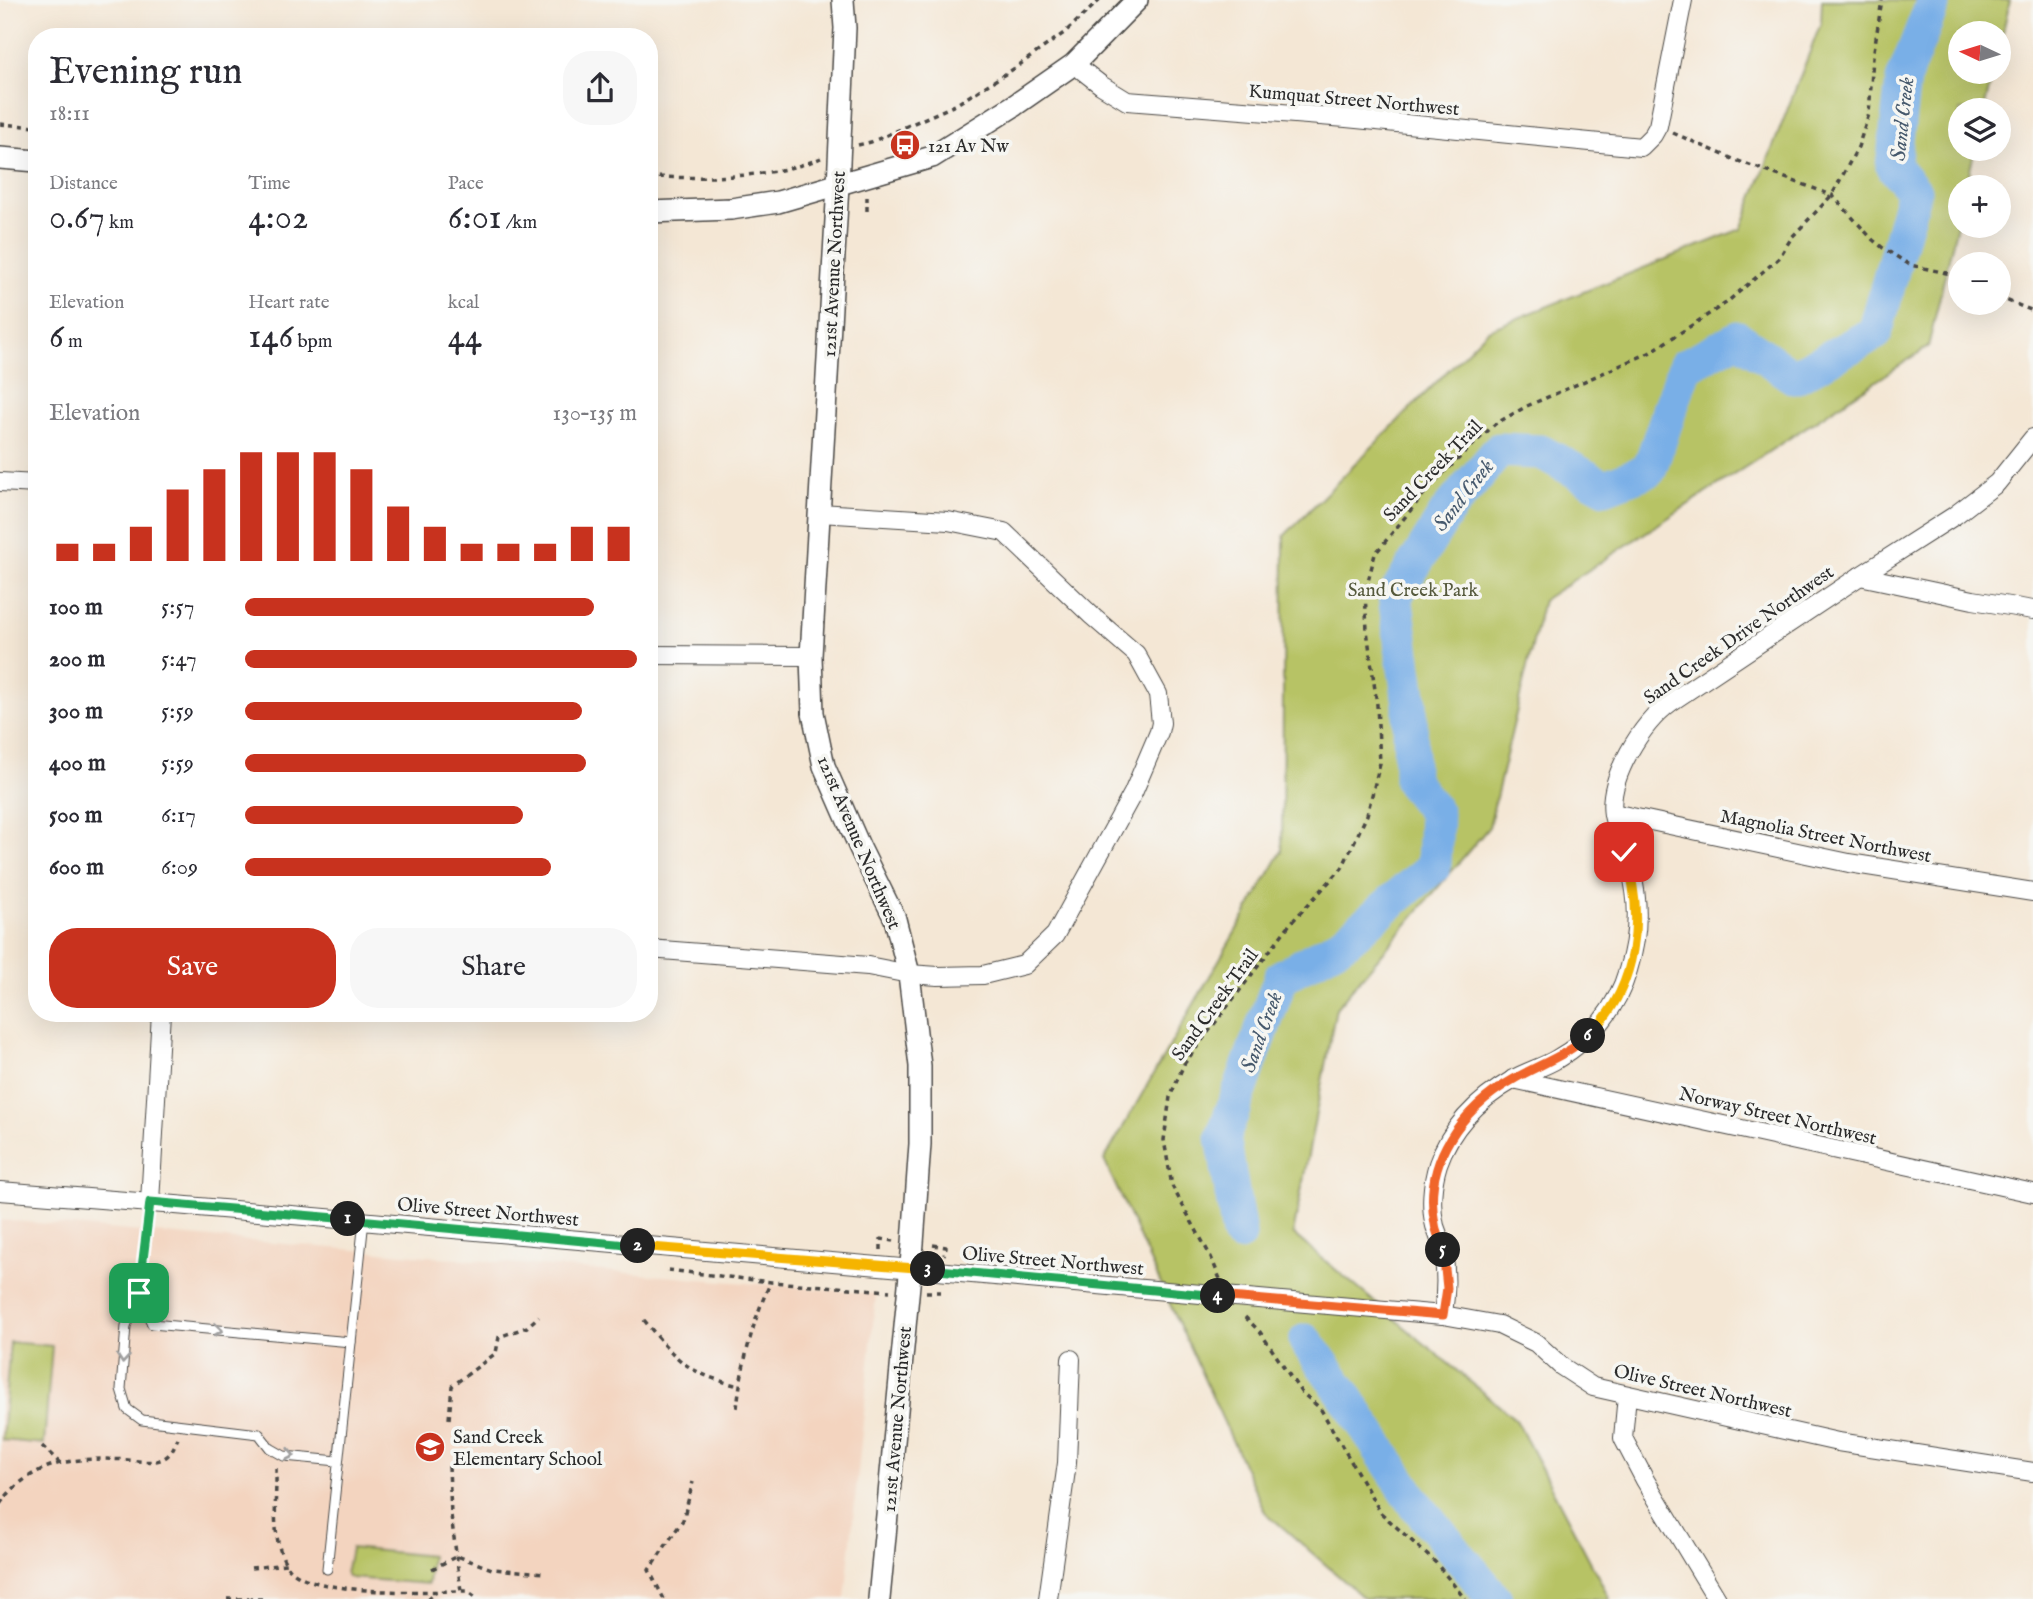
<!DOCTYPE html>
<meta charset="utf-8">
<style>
:root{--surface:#fff;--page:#f7f7f7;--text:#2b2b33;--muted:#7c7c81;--accent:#c8321e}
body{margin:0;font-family:"IM FELL English",serif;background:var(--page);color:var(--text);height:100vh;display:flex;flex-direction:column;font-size:26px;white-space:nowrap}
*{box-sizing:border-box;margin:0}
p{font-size:23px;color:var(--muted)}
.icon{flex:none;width:38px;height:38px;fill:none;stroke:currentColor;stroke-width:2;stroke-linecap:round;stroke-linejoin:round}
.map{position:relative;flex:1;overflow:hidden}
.side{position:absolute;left:28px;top:28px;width:630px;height:994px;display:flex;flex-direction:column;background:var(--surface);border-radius:28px;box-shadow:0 7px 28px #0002}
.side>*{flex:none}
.needle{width:46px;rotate:274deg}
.buttons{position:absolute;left:1948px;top:21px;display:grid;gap:14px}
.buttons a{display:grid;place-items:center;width:63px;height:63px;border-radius:50%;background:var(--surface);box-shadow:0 7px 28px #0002;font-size:35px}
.pin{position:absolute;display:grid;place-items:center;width:60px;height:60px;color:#fff;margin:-30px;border-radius:14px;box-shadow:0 4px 10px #0006}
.km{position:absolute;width:35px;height:35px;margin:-18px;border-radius:50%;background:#222;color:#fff;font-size:19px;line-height:35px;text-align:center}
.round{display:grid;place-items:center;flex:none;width:74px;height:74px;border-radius:28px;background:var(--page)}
.headline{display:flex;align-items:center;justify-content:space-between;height:119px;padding:0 21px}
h1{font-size:38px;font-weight:600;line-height:52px}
.metrics{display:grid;grid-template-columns:repeat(3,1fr);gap:10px;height:119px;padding:7px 21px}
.metrics div{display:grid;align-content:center}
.metrics b{font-size:35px;font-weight:600}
.metrics small{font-size:19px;font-weight:400}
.metrics p{font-size:19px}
.chart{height:196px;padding:14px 21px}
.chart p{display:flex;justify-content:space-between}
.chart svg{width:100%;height:126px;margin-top:7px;stroke:var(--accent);stroke-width:6}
.cta{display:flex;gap:14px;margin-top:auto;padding:14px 21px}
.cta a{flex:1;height:80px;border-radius:28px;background:var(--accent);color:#fff;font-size:28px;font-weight:600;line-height:80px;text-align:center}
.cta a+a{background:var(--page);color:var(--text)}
ul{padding:0 21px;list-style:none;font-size:23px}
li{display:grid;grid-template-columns:112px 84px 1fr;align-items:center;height:52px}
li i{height:18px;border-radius:9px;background:var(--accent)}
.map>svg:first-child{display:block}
.built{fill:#f3d4bf}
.green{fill:#b7c365;stroke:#717748;stroke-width:2}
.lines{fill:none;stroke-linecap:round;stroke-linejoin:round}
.river{stroke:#79afe7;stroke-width:35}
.service-casing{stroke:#494744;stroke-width:11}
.minor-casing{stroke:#494744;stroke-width:20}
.tertiary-casing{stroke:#494744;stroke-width:24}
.path{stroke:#494744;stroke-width:3.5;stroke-dasharray:5 5;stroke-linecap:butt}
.service{stroke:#fff;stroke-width:9}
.minor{stroke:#fff;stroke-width:18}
.tertiary{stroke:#fff;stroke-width:21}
.oneway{stroke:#a0a0a0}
.split-1-casing{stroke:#fff;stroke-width:14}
.split-2-casing{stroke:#fff;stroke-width:14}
.split-3-casing{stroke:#fff;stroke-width:14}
.split-4-casing{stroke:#fff;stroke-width:14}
.split-5-casing{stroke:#fff;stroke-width:14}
.split-6-casing{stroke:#fff;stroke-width:14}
.split-7-casing{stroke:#fff;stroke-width:14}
.split-1{stroke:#22a559;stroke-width:9}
.split-2{stroke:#22a559;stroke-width:9}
.split-3{stroke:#f5b400;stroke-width:9}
.split-4{stroke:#22a559;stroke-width:9}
.split-5{stroke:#f0652b;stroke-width:9}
.split-6{stroke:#f0652b;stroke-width:9}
.split-7{stroke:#f5b400;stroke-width:9}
.labels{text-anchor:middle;stroke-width:7;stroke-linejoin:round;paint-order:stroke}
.street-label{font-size:19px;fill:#2b2b2b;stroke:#f6f6f2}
.poi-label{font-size:19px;fill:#2b2b2b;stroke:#f6f6f2;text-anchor:start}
.park-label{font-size:19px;fill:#55593c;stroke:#f6f6f2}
.water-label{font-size:21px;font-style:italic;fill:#46596d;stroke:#f6f6f2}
</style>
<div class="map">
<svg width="2033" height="1599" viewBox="0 0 2033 1599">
<rect width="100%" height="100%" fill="#f6f6f2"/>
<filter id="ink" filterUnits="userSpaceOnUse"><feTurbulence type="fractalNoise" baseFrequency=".0143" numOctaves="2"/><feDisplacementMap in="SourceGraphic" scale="14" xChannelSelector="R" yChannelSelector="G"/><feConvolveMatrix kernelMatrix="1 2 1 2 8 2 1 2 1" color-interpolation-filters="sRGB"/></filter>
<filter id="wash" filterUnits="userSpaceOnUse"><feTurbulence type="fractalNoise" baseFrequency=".00686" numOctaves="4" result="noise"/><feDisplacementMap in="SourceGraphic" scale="28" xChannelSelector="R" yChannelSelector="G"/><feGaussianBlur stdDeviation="1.57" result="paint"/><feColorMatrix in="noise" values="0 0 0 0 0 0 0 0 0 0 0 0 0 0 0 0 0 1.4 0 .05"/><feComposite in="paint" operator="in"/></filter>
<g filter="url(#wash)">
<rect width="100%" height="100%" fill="#f4e7d5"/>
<path class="built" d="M0 1220 876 1294 845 1599H0Z"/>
<g class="green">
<path d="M1822 0H2010L1999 50 1998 33H1960V72H1993L1984 110H1960V149H1975L1966 187H1960V212L1928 347 1543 600 1489 827 1336 1008 1293 1234 1516 1420 1610 1599H1365L1265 1512 1104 1160 1282 851 1284 536 1488 330 1741 229 1821 23Z"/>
<path d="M10 1342 52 1346 44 1444 2 1440Z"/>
<path d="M351 1548 431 1556 428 1584 351 1578 346 1574Z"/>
</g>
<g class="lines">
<g class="river">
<path d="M1239 1234 1223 1137 1281 977 1344 942 1434 866 1436 813 1411 781 1410 704 1395 596 1447 512 1499 450 1541 452 1605 487 1649 470 1685 366 1738 338 1794 377 1875 333 1914 191 1893 166 1903 80 1934 0"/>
<path d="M1306 1341 1344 1394 1416 1505 1495 1599"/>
</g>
</g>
</g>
<g filter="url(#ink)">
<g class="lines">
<g class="service-casing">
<g id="service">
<path d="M150 1202 139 1293 152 1324 351 1342"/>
<path d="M139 1293 126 1326 121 1389 127 1409 142 1420 259 1434 270 1448 284 1456 338 1461"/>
<path d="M327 1569 364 1220"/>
</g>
</g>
<g class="minor-casing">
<g id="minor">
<path d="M1074 64 1101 85 1127 101 1346 118 1641 147 1653 135 1658 126 1683 0"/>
<path d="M0 482 37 484"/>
<path d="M1860 576 1973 600 2033 610"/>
<path d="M649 655 811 656"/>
<path d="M1613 813 1849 863 2033 892"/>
<path d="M649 949 868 966 909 974 938 976 983 975 1024 965 1055 935 1133 793 1159 732 1161 723 1158 694 1136 654 1092 616 1004 532 948 521 820 513"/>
<path d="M1513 1079 2033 1193"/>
<path d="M0 1191C481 1228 961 1275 1443 1315L1499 1325 1536 1343 1561 1366 1593 1387 1838 1442 2033 1472"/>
<path d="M150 1202 161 1013"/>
<path d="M1443 1315C1446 1293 1447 1274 1443 1252 1442 1243 1438 1235 1435 1226 1430 1207 1432 1183 1438 1164 1451 1126 1481 1098 1514 1079 1528 1071 1544 1067 1557 1059 1592 1039 1617 1008 1628 970 1638 938 1640 904 1631 871 1626 853 1617 834 1613 815 1607 778 1642 723 1671 702L1860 576 1954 516 1997 483 2033 438"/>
<path d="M1627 1395 1623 1438 1645 1480 1717 1599"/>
<path d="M1048 1599 1067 1463 1071 1359"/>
</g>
</g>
<g class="tertiary-casing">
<g id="tertiary">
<path d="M843 0 845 28 838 185 811 656 813 713 824 766 860 848 895 919 909 974 920 1066V1144L913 1243 879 1599"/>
<path d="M0 158 37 161"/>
<path d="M649 212 731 209 778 202 932 157 1015 105 1074 64 1137 0"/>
</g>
</g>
<g class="path">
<path d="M0 124 37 127"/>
<path d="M1673 133 1733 159 1832 195 1873 240 1883 248 1910 265 1960 276"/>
<path d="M858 145 871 142 955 105 1015 68 1064 33 1100 0"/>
<path d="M649 177C702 178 772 179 821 158"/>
<path d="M867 211V197"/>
<path d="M1998 297 2033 311"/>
<path d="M933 1245 946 1247 944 1255"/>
<path d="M881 1250V1239L894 1241"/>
<path d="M668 1270 771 1282 890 1291"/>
<path d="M1220 1279 1211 1257 1172 1186 1164 1140 1170 1097 1184 1064 1290 924 1342 868 1367 815 1380 763 1377 705 1367 630 1365 593 1375 554 1432 484 1495 424 1527 406 1649 353 1726 303 1779 258 1792 237 1832 195 1858 147 1869 114 1873 57 1882 0"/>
<path d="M926 1292H941V1290"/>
<path d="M1245 1317 1260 1332 1301 1392 1320 1408 1381 1513 1436 1563 1465 1599"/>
<path d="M644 1320C677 1361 687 1373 739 1386"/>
<path d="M737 1408C741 1368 753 1318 771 1282"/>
<path d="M449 1419 452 1386 496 1353 499 1337 527 1327 539 1316"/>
<path d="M42 1446 60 1463"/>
<path d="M449 1466 451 1515 461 1591"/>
<path d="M276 1468C277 1499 270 1535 286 1564 304 1598 430 1591 468 1591L478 1599"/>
<path d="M0 1504C34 1459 76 1457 128 1460 141 1461 156 1464 166 1457 172 1453 175 1444 178 1438"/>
<path d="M251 1568 286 1564"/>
<path d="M432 1569 457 1556 492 1569 546 1573"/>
<path d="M227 1599H266"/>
<path d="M427 1599 436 1591"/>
<path d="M664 1599 649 1570 683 1520 693 1482"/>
</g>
<use href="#service" class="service"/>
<use href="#minor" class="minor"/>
<use href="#tertiary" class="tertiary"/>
</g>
<defs><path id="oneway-chevron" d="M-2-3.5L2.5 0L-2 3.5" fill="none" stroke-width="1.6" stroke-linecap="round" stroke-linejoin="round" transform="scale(1.75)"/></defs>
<g class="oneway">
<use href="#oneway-chevron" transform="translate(218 1330) rotate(5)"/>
<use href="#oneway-chevron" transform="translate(123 1359) rotate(95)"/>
<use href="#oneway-chevron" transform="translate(290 1455) rotate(11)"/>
</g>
</g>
<g class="lines" filter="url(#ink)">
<g class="split-1-casing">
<path id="split-1" d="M139 1293 150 1202 348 1219"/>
</g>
<g class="split-2-casing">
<path id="split-2" d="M348 1219 638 1246"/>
</g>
<g class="split-3-casing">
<path id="split-3" d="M638 1246 928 1269"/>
</g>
<g class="split-4-casing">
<path id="split-4" d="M928 1269 1218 1296"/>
</g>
<g class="split-5-casing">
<path id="split-5" d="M1218 1296 1443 1315 1447 1288 1443 1250"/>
</g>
<g class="split-6-casing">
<path id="split-6" d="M1443 1250C1441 1241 1436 1233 1435 1224 1422 1162 1462 1108 1514 1079 1540 1064 1566 1056 1588 1036"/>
</g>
<g class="split-7-casing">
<path id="split-7" d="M1588 1036C1638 989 1646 915 1624 852"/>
</g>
<use href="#split-1" class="split-1"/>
<use href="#split-2" class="split-2"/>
<use href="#split-3" class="split-3"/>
<use href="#split-4" class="split-4"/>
<use href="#split-5" class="split-5"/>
<use href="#split-6" class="split-6"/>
<use href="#split-7" class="split-7"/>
</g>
<defs>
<g id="bus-disc" transform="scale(1.575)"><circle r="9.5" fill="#c8321e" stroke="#f6f6f2"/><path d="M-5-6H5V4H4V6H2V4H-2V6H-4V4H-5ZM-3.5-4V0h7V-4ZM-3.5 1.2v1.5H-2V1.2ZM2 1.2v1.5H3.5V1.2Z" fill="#fff"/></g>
<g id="school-disc" transform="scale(1.575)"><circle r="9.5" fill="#c8321e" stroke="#f6f6f2"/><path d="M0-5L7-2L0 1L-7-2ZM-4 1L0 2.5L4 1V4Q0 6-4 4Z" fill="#fff"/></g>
</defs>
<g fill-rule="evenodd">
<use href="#bus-disc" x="905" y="145"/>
<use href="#school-disc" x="430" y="1447"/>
</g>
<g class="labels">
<g class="street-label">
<text transform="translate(1354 99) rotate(5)" y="7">Kumquat Street Northwest</text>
<text transform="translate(833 264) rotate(-87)" y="7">121st Avenue Northwest</text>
<text transform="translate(1432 470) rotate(-46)" y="7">Sand Creek Trail</text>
<text transform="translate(1738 634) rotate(-35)" y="7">Sand Creek Drive Northwest</text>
<text transform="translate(1826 835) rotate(11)" y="7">Magnolia Street Northwest</text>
<text transform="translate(860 842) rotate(67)" y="7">121st Avenue Northwest</text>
<text transform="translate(1214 1004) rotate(-54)" y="7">Sand Creek Trail</text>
<text transform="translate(1778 1115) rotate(13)" y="7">Norway Street Northwest</text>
<text transform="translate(488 1211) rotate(5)" y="7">Olive Street Northwest</text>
<text transform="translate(1053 1260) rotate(5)" y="7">Olive Street Northwest</text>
<text transform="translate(1703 1390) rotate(13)" y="7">Olive Street Northwest</text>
<text transform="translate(896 1419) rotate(-85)" y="7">121st Avenue Northwest</text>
</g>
<g class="poi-label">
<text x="928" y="152">121 Av Nw</text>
<text x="453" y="1443">Sand Creek<tspan x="453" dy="22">Elementary School</tspan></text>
</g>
<g class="park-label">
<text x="1413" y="596">Sand Creek Park</text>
</g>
<g class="water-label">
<text transform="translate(1902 119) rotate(-84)" y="7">Sand Creek</text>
<text transform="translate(1463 495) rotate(-52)" y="7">Sand Creek</text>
<text transform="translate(1261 1032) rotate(-70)" y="7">Sand Creek</text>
</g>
</g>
</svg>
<div class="buttons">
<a><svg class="needle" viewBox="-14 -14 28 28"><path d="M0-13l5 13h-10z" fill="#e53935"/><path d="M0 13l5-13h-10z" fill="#7c7c81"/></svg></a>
<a><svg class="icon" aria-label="layers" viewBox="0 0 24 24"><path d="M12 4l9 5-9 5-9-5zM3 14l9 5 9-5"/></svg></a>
<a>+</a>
<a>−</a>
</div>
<div class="pin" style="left:139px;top:1293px;background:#1e9e55"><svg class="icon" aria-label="arrive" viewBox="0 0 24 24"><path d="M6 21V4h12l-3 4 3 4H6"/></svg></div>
<div class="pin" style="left:1624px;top:852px;background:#d93025"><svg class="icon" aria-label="check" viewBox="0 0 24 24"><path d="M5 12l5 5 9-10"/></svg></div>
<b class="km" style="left:348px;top:1219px">1</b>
<b class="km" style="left:638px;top:1246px">2</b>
<b class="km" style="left:928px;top:1269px">3</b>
<b class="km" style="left:1218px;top:1296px">4</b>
<b class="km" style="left:1443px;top:1250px">5</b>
<b class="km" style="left:1588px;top:1036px">6</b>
<section class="side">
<div class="headline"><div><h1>Evening run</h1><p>18:11</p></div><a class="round"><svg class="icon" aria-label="share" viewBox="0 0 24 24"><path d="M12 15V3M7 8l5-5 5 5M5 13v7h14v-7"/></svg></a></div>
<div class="metrics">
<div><p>Distance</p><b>0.67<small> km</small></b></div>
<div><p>Time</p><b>4:02</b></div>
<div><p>Pace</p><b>6:01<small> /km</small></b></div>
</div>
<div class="metrics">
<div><p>Elevation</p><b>6<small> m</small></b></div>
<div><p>Heart rate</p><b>146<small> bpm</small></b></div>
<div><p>kcal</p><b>44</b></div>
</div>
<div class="chart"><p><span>Elevation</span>130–135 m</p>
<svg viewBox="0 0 160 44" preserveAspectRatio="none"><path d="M5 44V38M15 44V38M25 44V32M35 44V19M45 44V12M55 44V6M65 44V6M75 44V6M85 44V12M95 44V25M105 44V32M115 44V38M125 44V38M135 44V38M145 44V32M155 44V32"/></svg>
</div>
<ul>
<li><b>100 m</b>5:57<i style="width:89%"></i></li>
<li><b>200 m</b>5:47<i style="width:100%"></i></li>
<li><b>300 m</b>5:59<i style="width:86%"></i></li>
<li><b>400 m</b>5:59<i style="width:87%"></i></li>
<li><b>500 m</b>6:17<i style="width:71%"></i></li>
<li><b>600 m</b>6:09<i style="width:78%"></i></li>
</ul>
<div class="cta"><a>Save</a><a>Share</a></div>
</section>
</div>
